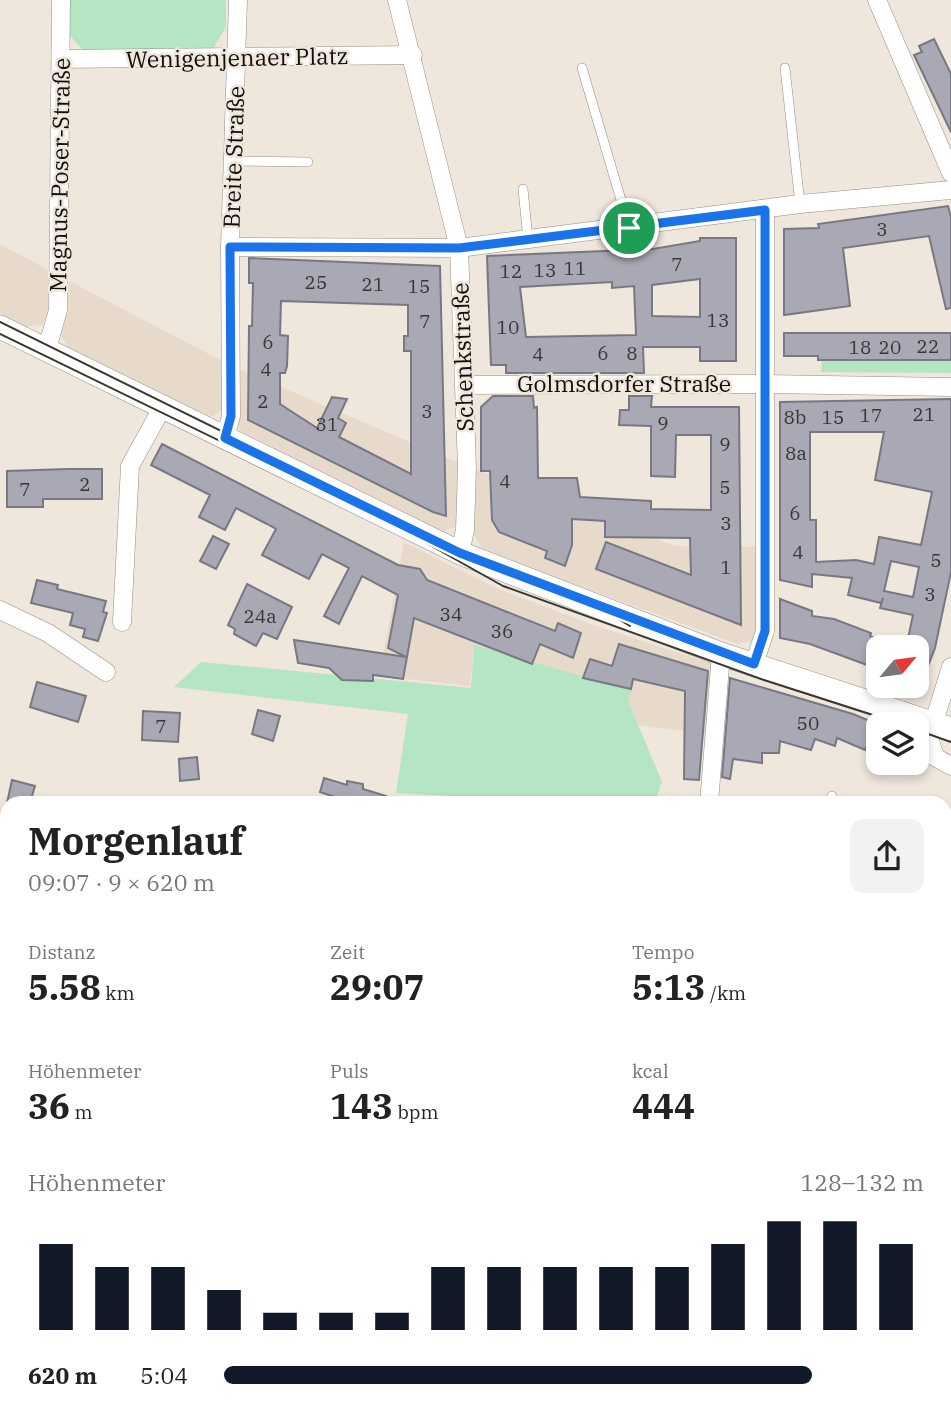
<!DOCTYPE html>
<html lang="de">
<meta charset="utf-8">
<style>
:root{--surface:#fff;--page:#f2f2f2;--text:#222;--muted:#767676;--accent:#111827}
body{margin:0;font-family:"IBM Plex Serif",serif;background:var(--page);color:var(--text);height:100vh;display:flex;flex-direction:column;font-size:26px;white-space:nowrap}
*{box-sizing:border-box;margin:0}
p{font-size:23px;color:var(--muted)}
.icon{flex:none;width:38px;height:38px;fill:none;stroke:currentColor;stroke-width:2;stroke-linecap:round;stroke-linejoin:round}
.map{position:relative;flex:1;overflow:hidden}
.side{position:absolute;left:0px;top:796px;width:952px;height:621px;display:flex;flex-direction:column;background:var(--surface);border-radius:21px 21px 0 0;box-shadow:0 4px 10px #0003}
.side>*{flex:none}
.needle{width:46px;rotate:61deg}
.controls{position:absolute;left:866px;top:635px;display:grid;gap:14px}
.controls a{display:grid;place-items:center;width:63px;height:63px;border-radius:14px;background:var(--surface);box-shadow:0 4px 10px #0003;font-size:35px}
.pin{position:absolute;display:grid;place-items:center;width:60px;height:60px;color:#fff;margin:-30px;border:4px solid #fff;border-radius:50%;box-shadow:0 2px 7px #0007}
.round{display:grid;place-items:center;flex:none;width:74px;height:74px;border-radius:14px;background:var(--page)}
.overview{display:flex;align-items:center;justify-content:space-between;height:119px;padding:0 28px}
h1{font-size:38px;font-weight:700;line-height:52px}
.metrics{display:grid;grid-template-columns:repeat(3,1fr);gap:10px;height:119px;padding:7px 28px}
.metrics div{display:grid;align-content:center}
.metrics b{font-size:35px;font-weight:700}
.metrics small{font-size:19px;font-weight:400}
.metrics p{font-size:19px}
.chart{height:196px;padding:14px 28px}
.chart p{display:flex;justify-content:space-between}
.chart svg{width:100%;height:126px;margin-top:7px;stroke:var(--accent);stroke-width:6}
ul{padding:0 28px;list-style:none;font-size:23px}
li{display:grid;grid-template-columns:112px 84px 1fr;align-items:center;height:52px}
li i{height:18px;border-radius:9px;background:var(--accent)}
.map>svg:first-child{display:block}
.built{fill:#e7daca}
.green{fill:#b4e6c3}
.building{fill:#a9a9b5;stroke:#787883;stroke-width:2;fill-rule:evenodd}
.lines{fill:none;stroke-linecap:round;stroke-linejoin:round}
.service-casing{stroke:#968e85;stroke-width:10}
.minor-casing{stroke:#968e85;stroke-width:19}
.tertiary-casing{stroke:#968e85;stroke-width:24}
.service{stroke:#fff;stroke-width:9}
.minor{stroke:#fff;stroke-width:18}
.tertiary{stroke:#fff;stroke-width:23}
.tram{stroke:#3a3631;stroke-width:2}
.route-casing{stroke:#fff;stroke-width:14}
.route{stroke:#1a73e8;stroke-width:9}
.labels{text-anchor:middle;stroke-width:5;stroke-linejoin:round;paint-order:stroke}
.number-label{font-size:19px;fill:#383636}
.street-label{font-size:23px;fill:#120f0b;stroke:#efe6dc}
</style>
<div class="map">
<svg width="951" height="1416" viewBox="0 0 951 1416">
<rect width="100%" height="100%" fill="#efe6dc"/>
<g class="built">
<path d="M0 244 48 270V308L53 309 42 325 24 327 0 317Z"/>
<path d="M69 281 226 363 224 408 213 416 203 415 69 348 61 336 62 316 68 315Z"/>
<path d="M241 370 459 463 457 526 442 532 244 435 239 427Z"/>
<path d="M474 469 674 546 761 547V631L753 640 738 644 484 551 474 534Z"/>
<path d="M404 542 494 587 590 624 716 665 709 740H684V731L637 725 629 703 631 690 474 645 470 686 379 676Z"/>
</g>
<g class="green">
<path d="M68 0H226V27L212 50 86 53 69 35Z"/>
<path d="M822 360H951V373L821 372Z"/>
<path d="M474 645 631 690 629 703 662 782 654 803H466L467 797 396 793 408 714 174 687 201 662 471 688Z"/>
<path d="M0 930 7 931V1410L731 1411 730 1416H0Z"/>
</g>
<g class="building">
<path d="M934 39 951 74V132L914 55 922 52 919 46Z"/>
<path d="M948 206 951 217V308L946 309 929 236 843 248 850 306 784 315V229L819 228 818 224Z"/>
<path d="M700 238H736V361H700V347H643L644 373H506V365H491L487 256 653 249 700 241ZM700 279V317L652 316V285ZM612 282V288L634 286 636 335 526 337 520 287Z"/>
<path d="M249 258 440 266 446 516 433 512 248 420 249 326H252L253 283H249ZM281 301 408 305V336H404V351H411V474L339 437 346 423 338 418 347 399 332 397 317 428 280 404V373H285L287 366 288 336 280 335Z"/>
<path d="M784 333H951V360H818V356H784Z"/>
<path d="M493 396H533L534 408 537 407 538 478H577L580 497 651 501V509L711 510V435H676L675 477 651 476V426L619 425 620 410H629V396H652L651 407H739L741 625 596 569 606 542 691 575 690 538 605 537V521L572 519V545L565 566 545 558 547 551 499 532 492 520 490 471H481V407Z"/>
<path d="M951 399V572L935 648 919 689 917 648H906L913 615 880 608 883 598 881 603 848 595 852 578 812 574V587L780 580V402ZM810 432H884L875 480 932 492 921 545 879 537 874 564 856 560 816 562V520H810ZM891 561 919 567 913 597 884 591Z"/>
<path d="M162 444 398 565 420 569 427 580 555 631 558 623 581 633 573 658 540 644 532 664 414 618 403 679 373 675V681L342 680 329 668 298 663 294 640 406 657 388 648 398 595 362 576 339 624 324 616 349 568 322 554 309 579 262 555 276 529 267 524 236 508 225 530 199 517 210 495 151 465Z"/>
<path d="M68 469H102V499H43V507H7V471Z"/>
<path d="M213 536 229 544 216 569 200 561Z"/>
<path d="M37 580 58 585 57 589 106 601 103 612 107 613 98 641 83 637 85 629 70 625 73 613 31 603Z"/>
<path d="M247 584 292 607 277 639 263 633 256 646 234 634 235 629 228 625Z"/>
<path d="M780 599 812 611V616L834 619 871 633 870 636 878 639V669L810 644 780 638Z"/>
<path d="M619 644 708 671 699 780 684 779 685 691 633 679 631 689 583 678 590 659 612 666Z"/>
<path d="M730 678 853 714 877 724 865 750 837 738 835 746 815 739 811 750 780 741 779 753H762V763L733 759 730 779 722 777Z"/>
<path d="M37 682 86 696 78 722 30 707Z"/>
<path d="M258 710 280 716 273 741 252 734Z"/>
<path d="M143 711 180 713 178 742 142 740Z"/>
<path d="M197 757 199 779 180 781 179 759Z"/>
<path d="M324 778 347 785V781L363 784V789L386 796 384 803 341 799 320 792Z"/>
<path d="M12 780 35 786 30 803H7Z"/>
</g>
<g class="lines">
<g class="service-casing">
<g id="service">
<path d="M582 68 629 227"/>
<path d="M785 68 800 204"/>
<path d="M234 161 308 162"/>
<path d="M523 189 528 240"/>
<path d="M832 796 833 803"/>
<path d="M945 1402 951 1405"/>
</g>
</g>
<g class="minor-casing">
<g id="minor">
<path d="M397 0 459 248 467 467 465 530 460 553"/>
<path d="M877 0 951 173"/>
<path d="M61 59 413 55"/>
<path d="M230 247 459 248 800 204 951 190"/>
<path d="M47 349 58 310 61 0"/>
<path d="M465 385 765 384 951 387"/>
<path d="M225 438 231 416 230 247 238 0"/>
<path d="M0 610 48 633 106 672"/>
<path d="M122 622 130 466 162 408"/>
<path d="M754 664 765 631V210"/>
<path d="M951 667 929 738 935 757 951 766"/>
<path d="M709 803 721 654"/>
<path d="M0 835 7 837"/>
<path d="M945 854 951 855"/>
<path d="M945 1261 951 1246"/>
<path d="M945 1288 951 1289"/>
<path d="M909 1416 910 1410"/>
</g>
</g>
<g class="tertiary-casing">
<path id="tertiary" d="M0 327 460 553 721 654 951 729"/>
</g>
<use href="#service" class="service"/>
<use href="#minor" class="minor"/>
<use href="#tertiary" class="tertiary"/>
<g class="tram">
<path d="M0 322 258 449"/>
<path d="M0 334 403 530 503 586 764 680 901 724"/>
<path d="M421 530C491 563 565 584 630 626"/>
<path d="M917 730 951 742"/>
</g>
</g>
<g class="lines">
<g class="route-casing">
<path id="route" d="M765 210V631L754 664 460 553 225 438 231 416 230 247 459 248Z"/>
</g>
<use href="#route" class="route"/>
</g>
<g class="labels">
<g class="number-label">
<text x="882" y="236">3</text>
<text x="677" y="271">7</text>
<text x="575" y="275">11</text>
<text x="545" y="277">13</text>
<text x="511" y="278">12</text>
<text x="316" y="289">25</text>
<text x="373" y="291">21</text>
<text x="419" y="293">15</text>
<text x="718" y="327">13</text>
<text x="425" y="328">7</text>
<text x="508" y="334">10</text>
<text x="268" y="349">6</text>
<text x="928" y="353">22</text>
<text x="860" y="354">18</text>
<text x="890" y="354">20</text>
<text x="603" y="360">6</text>
<text x="632" y="360">8</text>
<text x="538" y="361">4</text>
<text x="266" y="376">4</text>
<text x="263" y="408">2</text>
<text x="427" y="418">3</text>
<text x="924" y="421">21</text>
<text x="871" y="422">17</text>
<text x="795" y="424">8b</text>
<text x="833" y="424">15</text>
<text x="663" y="430">9</text>
<text x="327" y="431">31</text>
<text x="725" y="451">9</text>
<text x="796" y="460">8a</text>
<text x="505" y="488">4</text>
<text x="85" y="491">2</text>
<text x="725" y="494">5</text>
<text x="25" y="496">7</text>
<text x="795" y="520">6</text>
<text x="726" y="530">3</text>
<text x="798" y="559">4</text>
<text x="936" y="567">5</text>
<text x="726" y="574">1</text>
<text x="930" y="601">3</text>
<text x="451" y="621">34</text>
<text x="260" y="623">24a</text>
<text x="502" y="638">36</text>
<text x="808" y="730">50</text>
<text x="161" y="733">7</text>
</g>
<g class="street-label">
<text transform="translate(237 58) rotate(-1)" y="8">Wenigenjenaer Platz</text>
<text transform="translate(234 157) rotate(-88)" y="8">Breite Straße</text>
<text transform="translate(60 175) rotate(-89)" y="8">Magnus-Poser-Straße</text>
<text transform="translate(463 357) rotate(-92)" y="8">Schenkstraße</text>
<text x="624" y="392">Golmsdorfer Straße</text>
</g>
</g>
</svg>
<div class="controls">
<a><svg class="needle" viewBox="-14 -14 28 28"><path d="M0-13l5 13h-10z" fill="#e53935"/><path d="M0 13l5-13h-10z" fill="#767676"/></svg></a>
<a><svg class="icon" aria-label="layers" viewBox="0 0 24 24"><path d="M12 4l9 5-9 5-9-5zM3 14l9 5 9-5"/></svg></a>
</div>
<div class="pin" style="left:629px;top:228px;background:#1e9e55"><svg class="icon" aria-label="arrive" viewBox="0 0 24 24"><path d="M6 21V4h12l-3 4 3 4H6"/></svg></div>
<section class="side">
<div class="overview"><div><h1>Morgenlauf</h1><p>09:07 · 9 × 620 m</p></div><a class="round"><svg class="icon" aria-label="share" viewBox="0 0 24 24"><path d="M12 15V3M7 8l5-5 5 5M5 13v7h14v-7"/></svg></a></div>
<div class="metrics">
<div><p>Distanz</p><b>5.58<small> km</small></b></div>
<div><p>Zeit</p><b>29:07</b></div>
<div><p>Tempo</p><b>5:13<small> /km</small></b></div>
</div>
<div class="metrics">
<div><p>Höhenmeter</p><b>36<small> m</small></b></div>
<div><p>Puls</p><b>143<small> bpm</small></b></div>
<div><p>kcal</p><b>444</b></div>
</div>
<div class="chart"><p><span>Höhenmeter</span>128–132 m</p>
<svg viewBox="0 0 160 44" preserveAspectRatio="none"><path d="M5 44V14M15 44V22M25 44V22M35 44V30M45 44V38M55 44V38M65 44V38M75 44V22M85 44V22M95 44V22M105 44V22M115 44V22M125 44V14M135 44V6M145 44V6M155 44V14"/></svg>
</div>
<ul>
<li><b>620 m</b>5:04<i style="width:84%"></i></li>
</ul>
</section>
</div>
